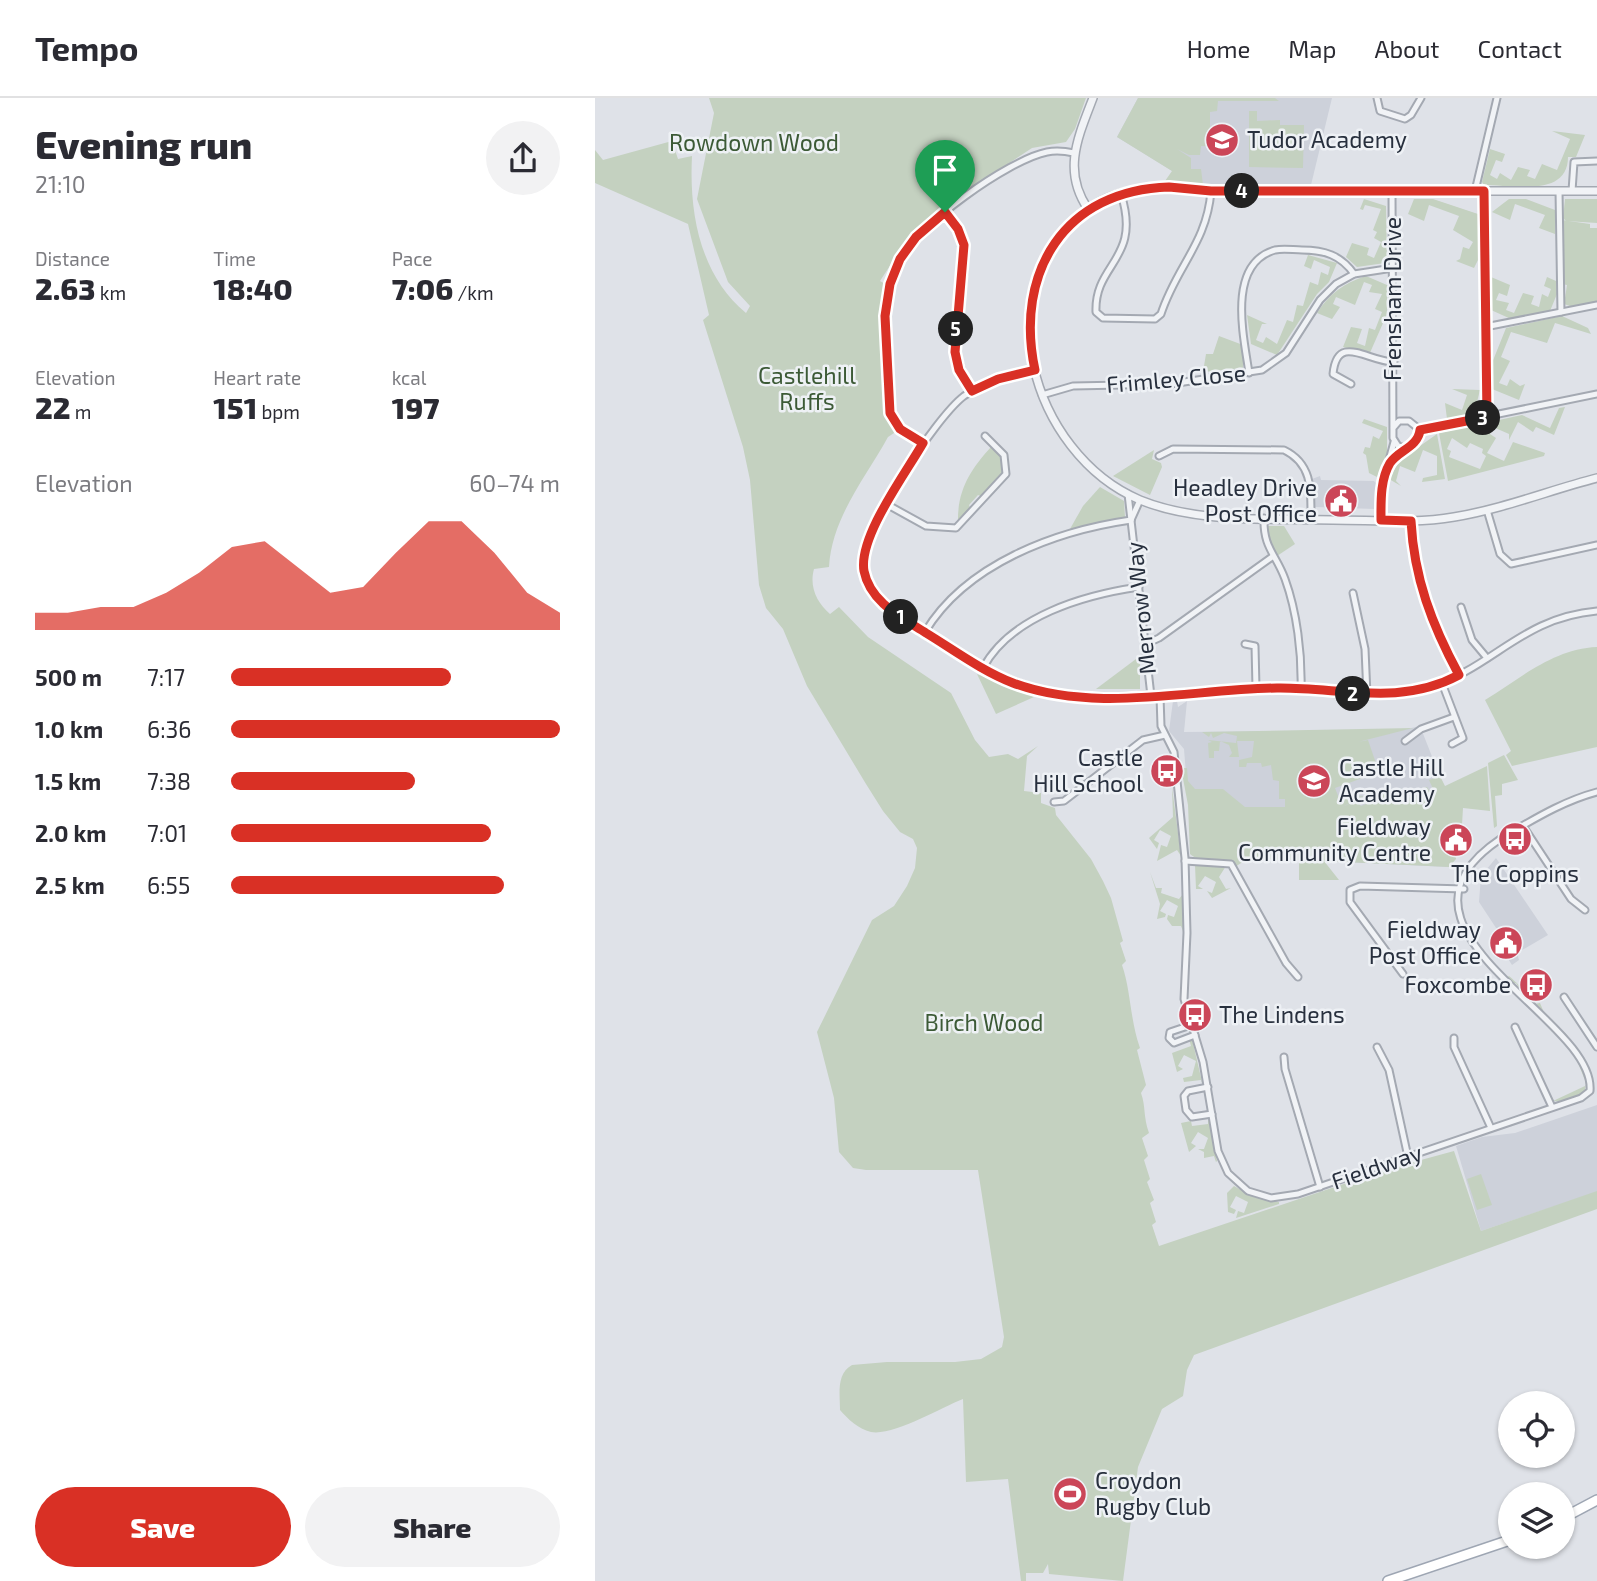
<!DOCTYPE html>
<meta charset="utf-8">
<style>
:root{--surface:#fff;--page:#f2f2f3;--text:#2b2b33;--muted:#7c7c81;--line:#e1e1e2;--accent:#d93025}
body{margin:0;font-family:"Exo 2",sans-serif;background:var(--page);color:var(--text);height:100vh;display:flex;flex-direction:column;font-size:26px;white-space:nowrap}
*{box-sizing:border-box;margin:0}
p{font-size:23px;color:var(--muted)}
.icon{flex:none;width:38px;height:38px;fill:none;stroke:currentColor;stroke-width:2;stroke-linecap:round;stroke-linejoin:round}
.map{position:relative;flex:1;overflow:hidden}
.details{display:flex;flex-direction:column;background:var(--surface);width:595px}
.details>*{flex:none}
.controls{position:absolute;left:903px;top:1293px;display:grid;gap:14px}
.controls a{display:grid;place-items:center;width:77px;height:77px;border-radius:50%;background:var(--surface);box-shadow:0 2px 5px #0004;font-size:35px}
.pin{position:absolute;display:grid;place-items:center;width:60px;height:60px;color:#fff;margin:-72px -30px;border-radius:50% 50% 50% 0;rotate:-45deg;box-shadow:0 0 7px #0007}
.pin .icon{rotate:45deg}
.km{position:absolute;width:35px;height:35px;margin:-18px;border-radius:50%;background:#222;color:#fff;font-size:19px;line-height:35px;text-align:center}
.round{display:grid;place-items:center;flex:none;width:74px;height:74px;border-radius:37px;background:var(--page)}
.overview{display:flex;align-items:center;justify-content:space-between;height:119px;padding:0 35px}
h1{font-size:38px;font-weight:800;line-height:52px}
.metrics{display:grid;grid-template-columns:repeat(3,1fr);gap:10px;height:119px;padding:7px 35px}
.metrics div{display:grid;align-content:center}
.metrics b{font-size:30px;font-weight:800}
.metrics small{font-size:19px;font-weight:400}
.metrics p{font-size:19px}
.chart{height:196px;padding:14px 35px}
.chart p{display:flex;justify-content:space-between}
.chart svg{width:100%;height:126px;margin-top:7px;fill:var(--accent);opacity:.7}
.primary-button{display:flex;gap:14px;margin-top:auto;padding:14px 35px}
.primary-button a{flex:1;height:80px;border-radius:42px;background:var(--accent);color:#fff;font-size:28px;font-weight:800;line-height:80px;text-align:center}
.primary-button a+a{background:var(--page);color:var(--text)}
ul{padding:0 35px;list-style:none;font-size:23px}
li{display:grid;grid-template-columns:112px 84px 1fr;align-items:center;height:52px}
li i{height:18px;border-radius:9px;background:var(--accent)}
header{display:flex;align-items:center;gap:42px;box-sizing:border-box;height:98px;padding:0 35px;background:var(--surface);border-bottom:2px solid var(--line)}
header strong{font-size:33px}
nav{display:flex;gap:38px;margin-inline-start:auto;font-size:24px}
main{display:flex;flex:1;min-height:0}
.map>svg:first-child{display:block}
.built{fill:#cdd1da}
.green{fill:#c4d1c0;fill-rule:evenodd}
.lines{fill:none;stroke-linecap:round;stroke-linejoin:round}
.minor-casing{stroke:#a4a9b2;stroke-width:9}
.tertiary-casing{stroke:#a4a9b2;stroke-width:10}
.primary-casing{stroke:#9ea6b3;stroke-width:12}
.minor{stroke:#f1f3f6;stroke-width:5}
.tertiary{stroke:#f1f3f6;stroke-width:7}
.primary{stroke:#fff;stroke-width:9}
.route-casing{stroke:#fff;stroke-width:14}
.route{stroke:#d93025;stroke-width:9}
.labels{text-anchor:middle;stroke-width:5;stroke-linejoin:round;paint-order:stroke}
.poi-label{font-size:23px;fill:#28303e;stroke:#eef1f5;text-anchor:end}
.park-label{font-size:23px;fill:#3c5a36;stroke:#eef1f5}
.street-label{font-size:23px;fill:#28303e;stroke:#eef1f5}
</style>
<header>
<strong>Tempo</strong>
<nav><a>Home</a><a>Map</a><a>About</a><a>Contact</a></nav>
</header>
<main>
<section class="details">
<div class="overview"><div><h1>Evening run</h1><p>21:10</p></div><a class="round"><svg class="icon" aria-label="share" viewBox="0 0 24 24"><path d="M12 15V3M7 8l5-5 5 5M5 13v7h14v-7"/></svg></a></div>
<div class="metrics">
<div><p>Distance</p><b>2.63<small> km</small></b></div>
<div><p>Time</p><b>18:40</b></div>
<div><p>Pace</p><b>7:06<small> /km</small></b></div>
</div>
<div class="metrics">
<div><p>Elevation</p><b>22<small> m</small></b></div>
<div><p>Heart rate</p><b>151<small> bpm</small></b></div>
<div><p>kcal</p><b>197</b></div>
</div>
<div class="chart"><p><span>Elevation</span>60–74 m</p>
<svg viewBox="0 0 160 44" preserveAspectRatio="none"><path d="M0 44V38L10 38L20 36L30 36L40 31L50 24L60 15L70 13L80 22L90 31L100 29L110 17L120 6L130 6L140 17L150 31L160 38V44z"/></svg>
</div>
<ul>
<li><b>500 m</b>7:17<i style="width:67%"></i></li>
<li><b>1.0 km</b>6:36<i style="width:100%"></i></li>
<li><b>1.5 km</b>7:38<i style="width:56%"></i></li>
<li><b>2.0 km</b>7:01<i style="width:79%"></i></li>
<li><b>2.5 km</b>6:55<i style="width:83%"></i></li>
</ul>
<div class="primary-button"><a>Save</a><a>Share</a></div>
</section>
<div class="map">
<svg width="1002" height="1483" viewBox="0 0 1002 1483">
<rect width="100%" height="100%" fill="#dfe2e8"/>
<g class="built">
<path d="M543 0H737L716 87 623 88 608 87 587 79 522 39Z"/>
<path d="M725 378 726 382 779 383 785 390 784 408 780 411 720 409 717 381Z"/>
<path d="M578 603H582L583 609 592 603 589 634 808 632 825 628 849 689 854 769 705 762 592 689 589 651 574 633Z"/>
<path d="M901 760 953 837 922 855 924 862 917 867 900 840 905 836 884 804 886 778Z"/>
<path d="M1002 1007V1094L886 1133 861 1048 887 1039 920 1035Z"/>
</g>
<g class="green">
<path d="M114 0H491L480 31 471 44 437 50 345 111 313 140 285 183 292 187 287 232 291 316 302 333 293 339C270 381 237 419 234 469L219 471C214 489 222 505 235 516L244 509 273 539 356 595 380 642 394 659 413 656 423 661 443 648 432 658 429 693 446 695V705L460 710 461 717 496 761 508 783 516 800 528 843 525 845 531 863 527 867C536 893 535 922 545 950L542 952 551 987 546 995C551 1009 548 1018 554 1035L547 1040 553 1058 549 1062 555 1081 552 1084 559 1102 555 1105 561 1124 557 1127 564 1148 793 1071 859 1053 886 1133 1002 1093V1111L599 1257 592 1272 588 1298 567 1311 543 1369 528 1483 454 1476 453 1466 448 1475H431V1483H426L413 1381 371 1384 368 1301C345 1310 299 1338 276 1334 263 1331 253 1321 245 1312 245 1296 241 1276 257 1267L292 1264H360L386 1261 407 1249 409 1239 383 1072H271L258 1070 244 1054 239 1000 222 934 277 822 299 808 312 788 320 770 322 750 318 741 305 734 288 713 271 686 212 588 188 531 171 510 164 487 155 382 148 349 108 222 114 217 93 126 0 85V52L8 62 77 43 83 61 97 58C94 115 105 177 151 215L155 208 133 184 102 101 119 15Z"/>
<path d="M543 0H680L684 3H623L622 13 615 14V33L643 35V50L606 48 605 57H594L582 51 596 60V71H606L608 87 570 83 577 73 522 39Z"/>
<path d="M654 13H662V23L685 22V27H709L708 70 654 69Z"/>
<path d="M957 33 990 37 981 59H973C973 100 917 87 889 87L887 84 895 51 910 56 907 64 901 62 895 77 902 81 905 75 916 82 923 69 935 72 932 78 940 81 947 66 962 72 975 41Z"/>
<path d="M769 101 791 108 792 162 790 165 762 169 751 159 757 145 774 150 772 157 779 160 786 144 779 140 782 134 778 132 786 111 770 107 768 112 765 111Z"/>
<path d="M819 101H838L883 116V162L879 170 861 163 865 161 868 149 874 151 878 144 858 132 864 118 834 107 829 123 813 116Z"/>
<path d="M914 101H931L960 112V136L944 130 950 117 920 106 915 122 897 114Z"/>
<path d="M970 101H1002V125L971 123 968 120Z"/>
<path d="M967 122 995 126V130H1002V205L978 209 969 206 972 187 967 186Z"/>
<path d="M713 157 742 165 734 184 722 196 682 257 656 246 652 217 672 226H667L661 242 668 245 671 239 682 246 692 222 698 224 702 207 708 208 715 184 723 187 726 174 733 177 735 169 719 162 716 171 709 168Z"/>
<path d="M771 178 792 187V216L774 257 748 249 756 229 767 231 762 245 770 248 774 230 780 232 787 214 780 211 787 196 774 194 777 187 769 184 760 207 741 199 738 206 745 209 737 221 722 215C734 196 749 185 771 178Z"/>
<path d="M896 179 915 187 912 198 904 195 901 202 914 205 911 212 919 215 928 195 939 198 936 206 944 209 947 196 953 199 956 191 949 188 952 179 961 183 962 196 955 213 916 221 896 212Z"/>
<path d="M967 218 993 230 996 236 960 225 952 245 916 234 906 259 915 263 904 285 912 288 915 281 925 288 930 286 924 302 897 291V265L911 230Z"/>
<path d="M624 238 648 247V270L608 274 611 256H618Z"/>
<path d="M857 291 885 292 879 316 852 321 850 305 867 312 872 297Z"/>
<path d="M970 309 959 337 941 329 938 334 923 324 914 342V336L898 329 895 336 901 340 892 355 909 363 918 344 950 355 949 358 853 383 844 335 927 317 955 330 964 310ZM857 340 872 350 875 345 888 351 887 355 891 358 885 371 854 359 856 353 852 351Z"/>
<path d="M769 321 792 329V355L782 379 774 375 771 357 768 355 770 349 775 350 778 338 784 341 788 333 767 325Z"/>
<path d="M842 336 850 381 827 384 828 380 842 377V358L828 352 820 374 805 368 801 383 806 388 794 381 805 362Z"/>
<path d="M396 349 407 359V378L388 399 383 397 374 407 376 412 363 425C362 393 375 372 396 349Z"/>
<path d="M559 352 557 361 566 365 567 369 555 397 518 378Z"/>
<path d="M505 389 529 403 530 419 475 431 488 408Z"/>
<path d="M673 428H689L700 446 682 458 675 447Z"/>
<path d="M1002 549V649L917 668 911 657 916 653 890 602C926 580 958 551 1002 549Z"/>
<path d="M545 558V591H501Z"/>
<path d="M382 576 439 599 401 616Z"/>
<path d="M818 630 763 644 773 642 784 674 740 690 744 700 769 698 747 709 761 703 766 708 781 702 780 695 787 692 790 697 806 690 811 701 829 694 828 690 832 689 836 695 839 693 834 682 845 678 850 688 892 668 895 713 868 710 867 727 859 730 856 725 861 761 854 769 729 763 744 782H704V762L652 761 640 769C628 754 607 768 595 756L593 707 586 670H592L593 683 600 691H628L650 709H690V701H684V683L678 682 676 667 667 669 666 665H652L651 669H644V662L657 659 659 643H642L644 659H634L637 655 634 647 625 643 624 653H619V660H614L613 645 617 644 613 642 641 645 642 638 629 635 618 640 616 635 614 639 607 634Z"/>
<path d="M909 657 923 682 907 686V697L900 698 902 728 899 730 893 665Z"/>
<path d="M577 689 586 758 582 752 562 763 566 747 572 749 576 738 565 732 559 742 564 745 562 751 554 740 578 719Z"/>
<path d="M600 767 631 768 624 779 631 791 636 790 617 800 612 793 617 795 621 784 610 778 603 788 608 791H601Z"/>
<path d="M555 774 561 790H567L566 795 584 801 588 796V833L586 828H577L572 821 573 817 579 819 583 808 572 802 565 813 571 816 570 819 562 821 565 806Z"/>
<path d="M914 878C932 893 1002 969 989 994 982 1000 966 1004 958 1003L990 988 991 985 972 937 968 933 957 934 945 905 934 907 921 885 903 893 901 889Z"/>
<path d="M594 941H597L608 988 606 982 589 984 588 980 597 978 601 963 589 957 583 968 588 971 582 974 577 955 596 948Z"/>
<path d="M613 1019 622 1063 621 1064 619 1058 609 1060V1054L603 1051H609L613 1040 603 1034 596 1045 601 1048 594 1054 586 1025 596 1023 597 1028 613 1026Z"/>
<path d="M886 1076 897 1107 882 1112 872 1081Z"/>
<path d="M639 1088 659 1099 684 1104V1106L641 1120 643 1113 649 1115 653 1104 641 1098 635 1109 641 1112 639 1116 633 1114 632 1095Z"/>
</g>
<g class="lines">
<g class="minor-casing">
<g id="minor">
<path d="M782 0 785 13 810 21 816 17 826 0"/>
<path d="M797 93 798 340 803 348 811 350 824 339V331L814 323H804L798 330"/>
<path d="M880 93 902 0"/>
<path d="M889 93 893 319"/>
<path d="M964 93 966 214"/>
<path d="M977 93 979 64 1002 63"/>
<path d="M526 96C547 162 499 165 501 214L508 220 560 221 566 216C581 169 612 145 616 93"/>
<path d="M350 114 363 131 369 147C374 204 343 238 377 293"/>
<path d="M890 229 1002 207"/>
<path d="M440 272C415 277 390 283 369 298 340 320 262 438 269 473 279 520 413 589 459 595 534 604 607 590 681 590 732 589 781 605 832 590 899 570 925 520 1002 513"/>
<path d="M654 275C649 240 631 166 680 152 689 150 698 152 707 152 729 152 746 157 759 176"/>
<path d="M756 286 738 276C742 234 773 264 799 264"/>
<path d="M447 297 478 288 576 286 667 272 691 255 725 202 741 186 759 176 798 170"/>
<path d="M825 332 1002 296"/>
<path d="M328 345C290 324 294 309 291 270 289 233 287 198 304 164 321 128 413 62 452 54 461 52 470 53 479 55"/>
<path d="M564 358 578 351 689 352C718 366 716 393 716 421"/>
<path d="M533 396 556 598"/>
<path d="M293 407 331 428 361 430 411 376 409 357 390 338"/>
<path d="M892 412 905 456 916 466 1002 447"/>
<path d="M669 420C668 450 681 456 690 481 702 514 707 556 706 591"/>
<path d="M536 422 545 402"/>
<path d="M786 422 788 384 799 344"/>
<path d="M815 423C819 480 838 527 864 577"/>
<path d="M758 495 770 551 772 597"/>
<path d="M866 509 877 542 892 560"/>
<path d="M330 534C371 466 460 433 536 422"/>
<path d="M551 546 564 540 677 459"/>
<path d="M650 546 660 548 661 590"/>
<path d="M388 570C416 518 489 497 544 489"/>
<path d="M847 585 868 640 857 646"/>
<path d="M565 598 566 628 579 654 590 760 592 835 589 901 608 964 623 1053 633 1075 653 1093 676 1100 703 1096 986 1000 995 993C1002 917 754 826 920 732 946 717 972 702 1002 694"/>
<path d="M810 643 826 631 859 619"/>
<path d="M459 704 469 703 548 642 570 637"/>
<path d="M928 728 976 801 990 812"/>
<path d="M590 763 636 766 691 865 703 879"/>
<path d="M808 876 755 804V792L765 788 869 791"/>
<path d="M969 899 1002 949"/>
<path d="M596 927 575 934 574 940 579 945 600 937"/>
<path d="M920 929 957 1009"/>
<path d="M859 940V949L896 1030"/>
<path d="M782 949 794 972 813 1059"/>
<path d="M689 959 690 971 725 1089"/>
<path d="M613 989 593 993 589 998 591 1012 597 1019 617 1016"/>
</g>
</g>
<g class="tertiary-casing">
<g id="tertiary">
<path d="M1002 93H616C574 91 530 84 493 111 387 186 436 356 545 402 604 426 675 420 738 422 778 422 820 426 859 419 908 411 955 392 1002 380"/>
<path d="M493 111C467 73 483 39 498 0"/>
</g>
</g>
<g class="primary-casing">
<g id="primary">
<path d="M968 1420 1002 1402"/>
<path d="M793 1483 915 1442"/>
</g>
</g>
<use href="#minor" class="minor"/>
<use href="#tertiary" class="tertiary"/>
<use href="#primary" class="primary"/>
</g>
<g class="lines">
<g class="route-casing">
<path id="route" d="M574 89 616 93H889L892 319 825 332C823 349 804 352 795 365 785 382 786 404 786 422L816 423C819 480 837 527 864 577 804 609 745 589 682 590 596 591 501 616 418 585 387 573 359 552 331 535 306 519 275 504 269 473 263 439 311 375 328 345L305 331 295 315 290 218 295 186 305 161 321 139 350 114 363 131 369 147 360 254 364 272 377 293 403 281 440 272C419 174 470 92 574 89Z"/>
</g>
<use href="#route" class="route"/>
</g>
<defs>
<g id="school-disc" transform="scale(1.75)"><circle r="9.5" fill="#cb4658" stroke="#eef1f5"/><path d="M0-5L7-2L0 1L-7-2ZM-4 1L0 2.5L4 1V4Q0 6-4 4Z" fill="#fff"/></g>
<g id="civic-disc" transform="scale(1.75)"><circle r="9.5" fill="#cb4658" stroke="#eef1f5"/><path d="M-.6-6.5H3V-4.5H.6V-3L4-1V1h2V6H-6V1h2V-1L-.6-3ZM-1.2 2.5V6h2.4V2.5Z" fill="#fff"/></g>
<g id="bus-disc" transform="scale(1.75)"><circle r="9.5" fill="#cb4658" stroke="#eef1f5"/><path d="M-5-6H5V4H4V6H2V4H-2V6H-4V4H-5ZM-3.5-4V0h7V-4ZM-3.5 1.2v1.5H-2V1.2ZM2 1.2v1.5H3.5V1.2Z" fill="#fff"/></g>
<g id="stadium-disc" transform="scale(1.75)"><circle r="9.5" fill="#cb4658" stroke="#eef1f5"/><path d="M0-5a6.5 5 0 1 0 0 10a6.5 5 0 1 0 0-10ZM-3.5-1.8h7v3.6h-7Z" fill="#fff"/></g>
</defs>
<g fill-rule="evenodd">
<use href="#school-disc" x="627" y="42"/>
<use href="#civic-disc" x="746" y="403"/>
<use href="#bus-disc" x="572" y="673"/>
<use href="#school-disc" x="719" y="683"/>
<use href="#bus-disc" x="920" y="741"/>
<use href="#civic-disc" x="861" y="742"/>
<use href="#civic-disc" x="911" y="845"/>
<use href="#bus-disc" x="941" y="887"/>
<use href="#bus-disc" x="600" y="917"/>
<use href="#stadium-disc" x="475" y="1396"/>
</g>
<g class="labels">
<g class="poi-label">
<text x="652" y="50" text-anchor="start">Tudor Academy</text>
<text x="722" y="398">Headley Drive<tspan x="722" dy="26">Post Office</tspan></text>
<text x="548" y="668">Castle<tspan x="548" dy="26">Hill School</tspan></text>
<text x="744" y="678" text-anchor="start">Castle Hill<tspan x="744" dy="26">Academy</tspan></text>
<text x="836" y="737">Fieldway<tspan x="836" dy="26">Community Centre</tspan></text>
<text x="920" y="784" text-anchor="middle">The Coppins</text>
<text x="886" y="840">Fieldway<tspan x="886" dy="26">Post Office</tspan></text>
<text x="916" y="895">Foxcombe</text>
<text x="624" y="925" text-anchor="start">The Lindens</text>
<text x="500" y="1391" text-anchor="start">Croydon<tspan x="500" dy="26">Rugby Club</tspan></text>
</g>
<g class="park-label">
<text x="159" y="53">Rowdown Wood</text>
<text x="212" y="286">Castlehill<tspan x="212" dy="26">Ruffs</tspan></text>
<text x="389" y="933">Birch Wood</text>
</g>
<g class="street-label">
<text transform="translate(798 201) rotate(-90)" y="8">Frensham Drive</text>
<text transform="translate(581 281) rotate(-5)" y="8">Frimley Close</text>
<text transform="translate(546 510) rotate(-96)" y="8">Merrow Way</text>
<text transform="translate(782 1069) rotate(-19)" y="8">Fieldway</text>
</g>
</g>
</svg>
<div class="controls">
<a><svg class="icon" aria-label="locate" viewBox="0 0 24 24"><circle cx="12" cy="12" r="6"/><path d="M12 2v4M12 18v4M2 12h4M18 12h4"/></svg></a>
<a><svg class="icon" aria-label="layers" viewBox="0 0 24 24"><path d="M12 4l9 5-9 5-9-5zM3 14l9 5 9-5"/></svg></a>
</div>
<div class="pin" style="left:350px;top:114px;background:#1e9e55"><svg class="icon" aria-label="arrive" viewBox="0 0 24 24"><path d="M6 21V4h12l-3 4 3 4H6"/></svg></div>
<b class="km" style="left:306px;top:519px">1</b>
<b class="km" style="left:758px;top:596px">2</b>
<b class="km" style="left:888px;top:320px">3</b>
<b class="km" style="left:647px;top:93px">4</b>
<b class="km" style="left:361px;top:231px">5</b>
</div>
</main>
